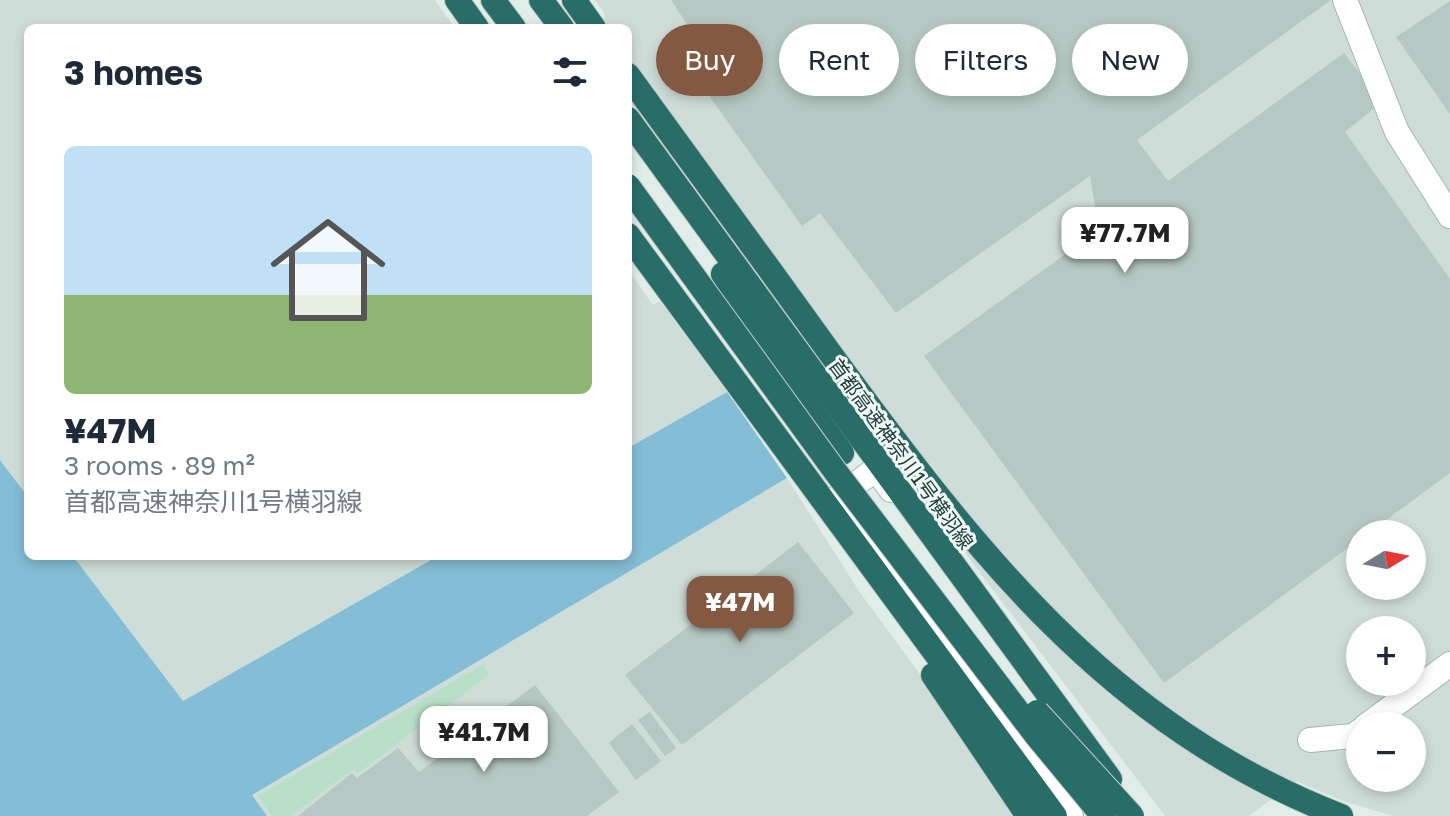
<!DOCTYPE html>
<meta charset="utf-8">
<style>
body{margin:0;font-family:"Golos Text","Noto Sans JP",sans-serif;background:#f6f6f7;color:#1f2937;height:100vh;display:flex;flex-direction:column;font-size:30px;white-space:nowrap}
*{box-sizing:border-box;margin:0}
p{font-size:26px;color:#747a83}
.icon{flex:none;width:44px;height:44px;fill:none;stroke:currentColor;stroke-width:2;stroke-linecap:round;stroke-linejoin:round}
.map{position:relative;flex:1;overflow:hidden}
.side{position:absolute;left:24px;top:24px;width:608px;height:536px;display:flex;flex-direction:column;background:#fff;border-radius:12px;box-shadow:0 4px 12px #0003}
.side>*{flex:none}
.hud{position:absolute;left:656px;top:24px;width:674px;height:72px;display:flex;gap:16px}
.needle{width:52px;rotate:80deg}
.tools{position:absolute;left:1346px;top:520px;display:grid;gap:16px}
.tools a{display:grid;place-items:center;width:80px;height:80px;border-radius:50%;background:#fff;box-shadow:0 4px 12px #0003;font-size:40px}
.price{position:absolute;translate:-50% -68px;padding:0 18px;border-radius:16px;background:#fff;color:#222;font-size:26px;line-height:52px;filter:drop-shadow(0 2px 4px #0008)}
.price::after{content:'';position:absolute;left:50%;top:48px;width:24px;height:18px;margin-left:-12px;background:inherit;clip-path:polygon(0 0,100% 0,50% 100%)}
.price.current{background:#835941;color:#fff}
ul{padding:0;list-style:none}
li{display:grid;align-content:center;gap:16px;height:424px;padding:0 40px}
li+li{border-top:2px solid #e0e1e3}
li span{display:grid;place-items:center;height:248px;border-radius:12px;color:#555}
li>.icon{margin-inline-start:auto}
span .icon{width:144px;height:144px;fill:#fffc;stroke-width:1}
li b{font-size:34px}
h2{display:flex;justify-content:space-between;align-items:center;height:96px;padding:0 40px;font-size:34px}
.pill{padding:0 28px;border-radius:36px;background:#fff;box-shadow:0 4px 12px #0003;font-size:28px;line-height:72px}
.pill.current{background:#835941;color:#fff}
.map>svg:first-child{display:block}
.built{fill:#cfddd8;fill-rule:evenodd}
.green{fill:#b8e0c8}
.water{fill:#84bdd6}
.building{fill:#b6c8c3}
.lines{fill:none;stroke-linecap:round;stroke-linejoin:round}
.minor-casing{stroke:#a3b5b1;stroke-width:26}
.highway-casing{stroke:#c1c9c8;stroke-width:26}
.minor{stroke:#fff;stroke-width:24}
.highway{stroke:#296d69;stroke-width:24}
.highway-bridge-casing{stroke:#c1c9c8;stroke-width:26;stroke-linecap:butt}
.highway-bridge{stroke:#296d69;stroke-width:24}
.labels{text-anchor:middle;stroke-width:6;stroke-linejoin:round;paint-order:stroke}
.street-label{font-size:20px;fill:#203f3b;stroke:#f1f9f6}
</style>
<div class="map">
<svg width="1450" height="816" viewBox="0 0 1450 816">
<rect width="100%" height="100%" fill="#e1ede9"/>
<!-- built -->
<g class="built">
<path d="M0,0H435L455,28H28V497L0,460Z"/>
<path d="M595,0H1450V816H1393L1343,801L1296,781L1249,816H1165L980,573L628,88V28H607L603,11ZM1360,534H1412V586H1360ZM1360,630H1412V682H1360ZM1360,726H1412V778H1360Z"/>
<path d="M628,270L653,305L660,301L727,392L628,448Z"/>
<path d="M787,478L859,591L1024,816H267L251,795Z"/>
<path d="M73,556H438L183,701Z"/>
</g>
<!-- green -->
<path class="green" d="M483,664L489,675L358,773L353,769L290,816H272L258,796Z"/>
<!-- water -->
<path class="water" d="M727,392L787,478L252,795L267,816H0V460L28,497V556H73L183,701L438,556H628V448Z"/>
<!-- building -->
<g class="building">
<path d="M671,0H1331L1137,140L1168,181L1344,53L1382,102L1345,132L1450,279V473L1367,534H1360V539L1164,683L924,356L1099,230L1090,176L896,313L820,213L802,226L710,97L726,84Z"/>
<path d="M1450,1V114L1396,37Z"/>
<path d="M798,542L854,613L682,745L625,675Z"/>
<path d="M535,685L619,792L587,816H298L352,773L357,778L398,748L419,772Z"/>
<path d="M650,712L676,748L665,756L638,720Z"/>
<path d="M632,724L661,761L636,780L609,743Z"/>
</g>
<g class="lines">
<defs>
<g id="minor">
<path d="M1345,0L1397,132L1450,216"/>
<path d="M891,490L876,469L837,498L1071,816"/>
<path d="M1366,726L1450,664"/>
<path d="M1310,740L1353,736L1360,731"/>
</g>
<g id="highway">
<path d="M457,0L477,28"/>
<path d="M493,0L514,28"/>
<path d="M541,0L562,28"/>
<path d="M574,0L594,28"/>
<path d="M628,75C695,167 763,260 830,353C973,548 1107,725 1341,816"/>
<path d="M628,119L1110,779"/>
<path d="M628,235L1055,816"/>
<path d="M723,274L787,376L842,453"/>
<path d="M933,675L1028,816"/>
</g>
</defs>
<!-- minor casing -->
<use href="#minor" class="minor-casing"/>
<!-- highway casing -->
<use href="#highway" class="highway-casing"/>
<!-- minor -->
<use href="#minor" class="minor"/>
<!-- highway -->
<use href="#highway" class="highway"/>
<defs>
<g id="highway-bridge">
<path d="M628,186L835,471L1036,735L1103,816"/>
<path d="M1037,712L1132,816"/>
</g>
</defs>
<!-- highway-bridge casing -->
<use href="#highway-bridge" class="highway-bridge-casing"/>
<!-- highway-bridge -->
<use href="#highway-bridge" class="highway-bridge"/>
</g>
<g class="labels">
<!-- street labels -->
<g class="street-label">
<text transform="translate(901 454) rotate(54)" y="7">首都高速神奈川1号横羽線</text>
</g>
</g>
</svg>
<div class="tools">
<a><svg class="needle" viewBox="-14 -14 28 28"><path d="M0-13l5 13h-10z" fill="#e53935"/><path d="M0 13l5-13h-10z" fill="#747a83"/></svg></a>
<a>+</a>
<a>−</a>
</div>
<b class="price" style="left:1125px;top:275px">¥77.7M</b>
<b class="price current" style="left:740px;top:644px">¥47M</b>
<b class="price" style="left:484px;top:774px">¥41.7M</b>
<div class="hud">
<a class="pill current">Buy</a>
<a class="pill">Rent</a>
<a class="pill">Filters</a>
<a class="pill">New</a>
</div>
<section class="side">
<h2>3 homes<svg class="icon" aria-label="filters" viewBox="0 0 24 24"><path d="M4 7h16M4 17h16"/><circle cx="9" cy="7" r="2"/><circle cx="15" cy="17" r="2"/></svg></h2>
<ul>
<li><span style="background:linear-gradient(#bfe0f5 60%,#8fb573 0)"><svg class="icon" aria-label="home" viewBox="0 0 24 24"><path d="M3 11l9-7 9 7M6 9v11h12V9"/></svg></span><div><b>¥47M</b><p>3 rooms · 89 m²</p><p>首都高速神奈川1号横羽線</p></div></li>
</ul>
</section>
</div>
